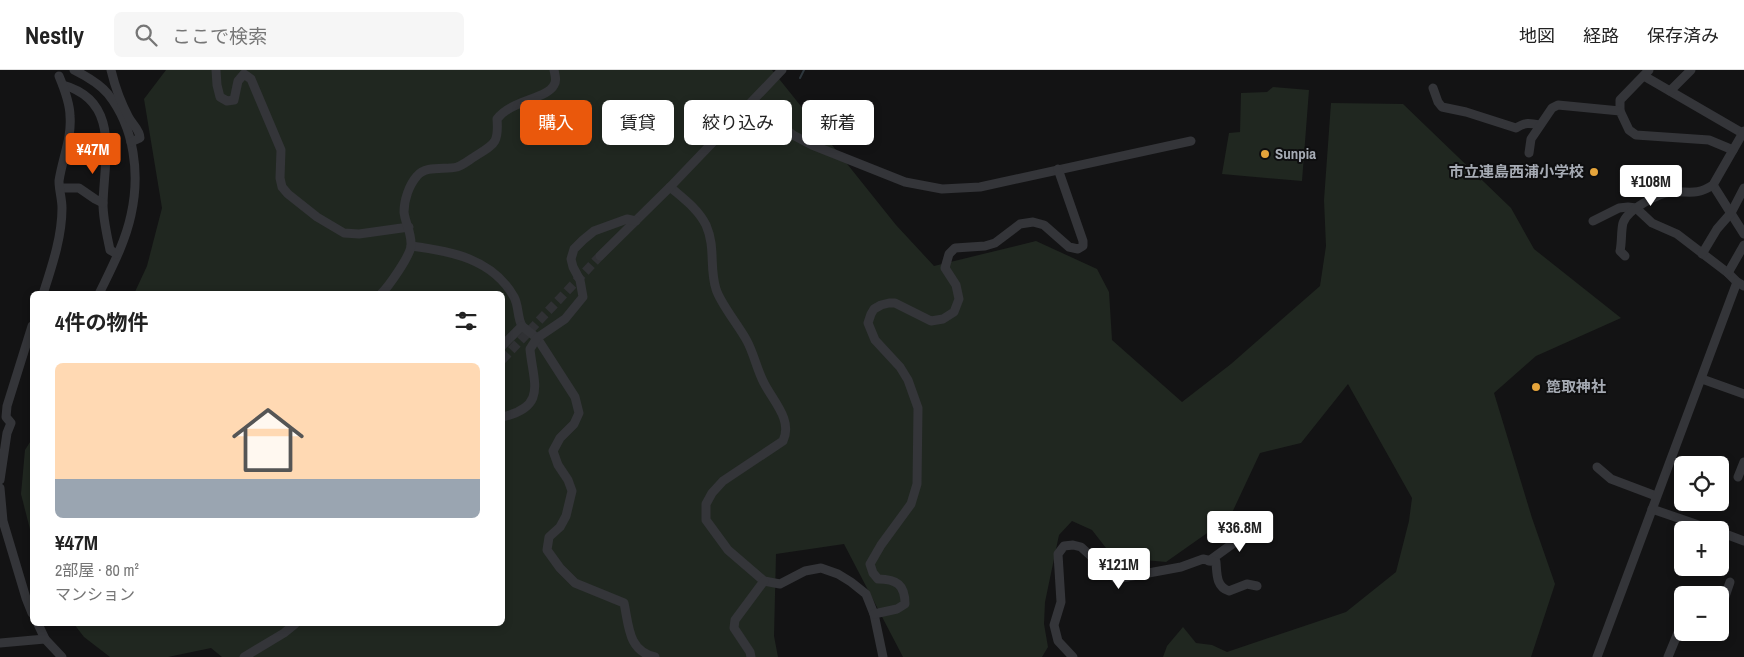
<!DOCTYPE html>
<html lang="ja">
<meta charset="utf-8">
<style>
body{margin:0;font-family:"Archivo Narrow","Noto Sans JP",sans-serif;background:#f6f6f6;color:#222;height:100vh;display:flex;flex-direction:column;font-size:19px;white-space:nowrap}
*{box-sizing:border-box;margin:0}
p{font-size:16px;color:#767676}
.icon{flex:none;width:28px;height:28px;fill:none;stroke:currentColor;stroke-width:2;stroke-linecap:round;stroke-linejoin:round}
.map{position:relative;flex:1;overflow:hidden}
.sheet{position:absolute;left:30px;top:221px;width:475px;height:335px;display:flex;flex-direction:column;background:#fff;border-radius:8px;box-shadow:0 2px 8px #0003}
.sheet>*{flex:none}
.guide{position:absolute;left:520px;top:30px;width:475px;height:45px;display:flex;gap:10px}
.controls{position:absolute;left:1674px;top:386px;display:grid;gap:10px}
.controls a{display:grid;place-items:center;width:55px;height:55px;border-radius:8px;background:#fff;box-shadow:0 2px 8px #0003;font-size:25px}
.price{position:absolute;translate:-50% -42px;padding:0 11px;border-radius:5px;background:#fff;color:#222;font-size:16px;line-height:32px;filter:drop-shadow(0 1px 2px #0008)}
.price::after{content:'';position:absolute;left:50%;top:30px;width:15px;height:11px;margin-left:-8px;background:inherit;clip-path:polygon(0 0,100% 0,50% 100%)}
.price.active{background:#ea580c;color:#fff}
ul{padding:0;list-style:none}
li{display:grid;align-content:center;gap:10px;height:265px;padding:0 25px}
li+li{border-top:1px solid #e0e0e0}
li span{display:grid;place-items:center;height:155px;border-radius:8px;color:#555}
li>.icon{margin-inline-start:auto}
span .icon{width:90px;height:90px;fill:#fffc;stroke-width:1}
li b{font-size:21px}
h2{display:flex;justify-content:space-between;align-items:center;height:60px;padding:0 25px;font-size:21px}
.pill{padding:0 18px;border-radius:8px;background:#fff;box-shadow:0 2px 8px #0003;font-size:18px;line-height:45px}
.pill.active{background:#ea580c;color:#fff}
header{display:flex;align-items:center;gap:30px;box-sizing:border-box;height:70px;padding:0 25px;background:#fff;border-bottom:1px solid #e0e0e0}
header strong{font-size:24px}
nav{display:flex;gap:28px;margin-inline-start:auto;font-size:18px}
.search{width:350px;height:45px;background:#f6f6f6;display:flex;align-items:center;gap:12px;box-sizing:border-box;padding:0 18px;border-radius:8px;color:#767676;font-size:19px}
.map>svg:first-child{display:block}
.green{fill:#202720}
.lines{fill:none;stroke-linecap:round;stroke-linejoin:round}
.stream{stroke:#2d363c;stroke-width:2}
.minor-tunnel{stroke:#303134;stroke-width:9;stroke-dasharray:9 4.5;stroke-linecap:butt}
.minor{stroke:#343539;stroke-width:9}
.poi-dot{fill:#e5a43b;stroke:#0e0e0f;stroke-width:2}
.labels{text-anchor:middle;stroke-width:4;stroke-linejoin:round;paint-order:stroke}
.poi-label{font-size:15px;font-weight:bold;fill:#a6abb4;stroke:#0e0e0f;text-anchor:start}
</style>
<header>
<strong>Nestly</strong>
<div class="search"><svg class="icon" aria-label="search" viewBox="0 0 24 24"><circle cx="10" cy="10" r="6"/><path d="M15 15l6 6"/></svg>ここで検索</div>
<nav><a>地図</a><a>経路</a><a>保存済み</a></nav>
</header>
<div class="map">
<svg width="1744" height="587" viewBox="0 0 1744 587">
<rect width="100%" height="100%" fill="#131314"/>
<!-- green -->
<g class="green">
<path d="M166,0H772L896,155L934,196L1036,171L1097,199L1109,222L1112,270L1182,332L1231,294L1320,216L1326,176L1324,130L1331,33L1403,34L1511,138L1534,179L1621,248L1536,286L1494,323L1532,448L1555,514L1531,587H1163L1167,576L1183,557L1196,573L1212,575L1227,582L1346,542L1396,502L1409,451L1412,428L1348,314L1301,373L1260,383L1230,447L1166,492L1113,487L1092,460L1072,451L1059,465L1045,532L1044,554L1048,577L1042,587H903L844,474L776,484L774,566L778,587H222L211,578L168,587H110L84,567L74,554H502V224H134L147,196L162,138L144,29Z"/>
<path d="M1273,17L1309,20L1302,111L1222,104L1229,63L1240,62L1241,23L1267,22Z"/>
<path d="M32,369V467L21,424L25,380Z"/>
</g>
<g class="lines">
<!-- stream -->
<path class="stream" d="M800,8L804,0"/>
<!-- minor-tunnel -->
<path class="minor-tunnel" d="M502,290L600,186"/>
<!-- minor -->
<g class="minor">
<path d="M74,0C86,6 99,13 108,24C135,58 140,105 131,145C125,173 111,199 99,224"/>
<path d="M111,0C115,17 121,33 129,48C133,55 140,60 140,68L131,72"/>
<path d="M216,0L217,15L220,27L227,31L234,30L238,11L244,4L251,9L281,80L280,108L282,117L288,124L317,147L344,163L359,164L409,157"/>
<path d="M1644,6L1744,64"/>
<path d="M63,15C121,31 104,89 103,134C103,149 107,165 110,180L117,184"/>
<path d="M1433,18L1438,32L1442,37L1466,42L1516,58C1525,52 1530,53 1540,55"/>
<path d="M1670,21L1691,0"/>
<path d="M753,32L793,65L812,75L905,112L942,119L980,117L1191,71"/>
<path d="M1620,41V30L1649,0"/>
<path d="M1529,83L1531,69L1552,38L1558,35L1620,41L1629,60L1636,65L1709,70L1733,80"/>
<path d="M1713,115L1744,164"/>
<path d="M670,117C684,129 698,139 706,155C716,178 709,197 716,219C720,233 739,256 747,271C754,284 757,300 764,313C773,331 793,350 783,371L723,411L712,423L706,434V450L728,480L764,511L780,514L805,501L821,498L838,504L851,512L866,524L874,544L883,587"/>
<path d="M60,118H79L95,129L103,133"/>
<path d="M1593,151L1619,138L1628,137L1636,138L1652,153L1677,164L1728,203L1737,212L1744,216"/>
<path d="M411,176C451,181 493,189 514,227C519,236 517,247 522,256"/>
<path d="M1702,184L1717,159L1731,143L1744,118"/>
<path d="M600,186L670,117L782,0"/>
<path d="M1625,186L1620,181C1622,173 1621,160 1623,153C1627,140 1658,123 1671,122C1689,121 1696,126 1713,115L1744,61"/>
<path d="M1728,203L1744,175"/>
<path d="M43,224C52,196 62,167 62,138C62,129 59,120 59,111C62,90 72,68 70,46C70,33 64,18 59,6"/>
<path d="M381,224C389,216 410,186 411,176C412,163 405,153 404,142C404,130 409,115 417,106C426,95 445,100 457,97C463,95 469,90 474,87C494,74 499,74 497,49C511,30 547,29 554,15C557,11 555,5 554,0"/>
<path d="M502,276L522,256L537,268L575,327L579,343L574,354L560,368L553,381L558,395L568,410L572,421L566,446L560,457L549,467L547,480L560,498L575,513L624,533C629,556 628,581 655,587"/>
<path d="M1702,309L1744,324"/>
<path d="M502,347C548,337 533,312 530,279L537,268L565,249L583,227L580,210L573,197L571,189L574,179L583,170L594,161L627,149L636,151"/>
<path d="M1597,397L1611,409L1656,426"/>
<path d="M1738,407L1744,392"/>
<path d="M0,410L7,363L11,353L6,347L7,336L32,256"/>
<path d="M0,418L3,451L26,528L32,543"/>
<path d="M1652,439L1713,460"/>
<path d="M1720,462L1744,471"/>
<path d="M1209,491L1257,456"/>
<path d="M1720,541L1730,512"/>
<path d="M874,544L897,539L905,534C905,515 897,509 878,509L873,503L870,494L881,475L911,434L917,414L918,338L908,310L900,297L875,270L868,253L871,244L874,239L881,235L889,233H895L931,251L943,249L954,242L959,229L956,215L945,198L949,184L955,178L985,176L995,173L1020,154L1033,152L1044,155L1069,177L1078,179L1083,176V171L1058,99"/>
<path d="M38,554L45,569L62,587"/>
<path d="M0,573L45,569"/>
<path d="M244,587L284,563L295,554"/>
<path d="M751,587L750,582L734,558L735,550L764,511"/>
<path d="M1073,587L1058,571L1054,555L1061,532L1058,484L1064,476L1073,475L1081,477L1116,509L1181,497L1203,489L1216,492C1217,504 1216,517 1229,521L1247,514L1257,516"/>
<path d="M1597,587L1737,212"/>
<path d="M1668,587L1682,553"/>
</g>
</g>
<!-- markers -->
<g class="poi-dot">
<circle cx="1265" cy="84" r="5"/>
<circle cx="1594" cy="102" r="5"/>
<circle cx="1536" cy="317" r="5"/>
</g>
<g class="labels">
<!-- poi labels -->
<g class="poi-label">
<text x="1275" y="89">Sunpia</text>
<text x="1584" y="107" text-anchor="end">市立連島西浦小学校</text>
<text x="1546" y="322">箆取神社</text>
</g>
</g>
</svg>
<div class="controls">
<a><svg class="icon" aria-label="locate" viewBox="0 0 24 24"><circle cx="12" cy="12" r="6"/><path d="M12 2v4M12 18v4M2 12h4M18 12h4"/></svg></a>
<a>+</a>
<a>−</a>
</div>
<b class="price active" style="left:93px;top:105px">¥47M</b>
<b class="price" style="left:1651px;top:137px">¥108M</b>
<b class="price" style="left:1240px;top:483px">¥36.8M</b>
<b class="price" style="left:1119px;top:520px">¥121M</b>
<div class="guide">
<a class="pill active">購入</a>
<a class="pill">賃貸</a>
<a class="pill">絞り込み</a>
<a class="pill">新着</a>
</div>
<section class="sheet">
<h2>4件の物件<svg class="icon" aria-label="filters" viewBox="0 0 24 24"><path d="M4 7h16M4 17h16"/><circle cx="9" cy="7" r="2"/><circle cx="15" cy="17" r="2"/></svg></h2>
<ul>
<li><span style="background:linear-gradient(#ffd9b3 75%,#9aa5b1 0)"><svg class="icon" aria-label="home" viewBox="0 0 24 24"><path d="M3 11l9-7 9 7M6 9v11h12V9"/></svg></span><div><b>¥47M</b><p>2部屋 · 80 m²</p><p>マンション</p></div></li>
</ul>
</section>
</div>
